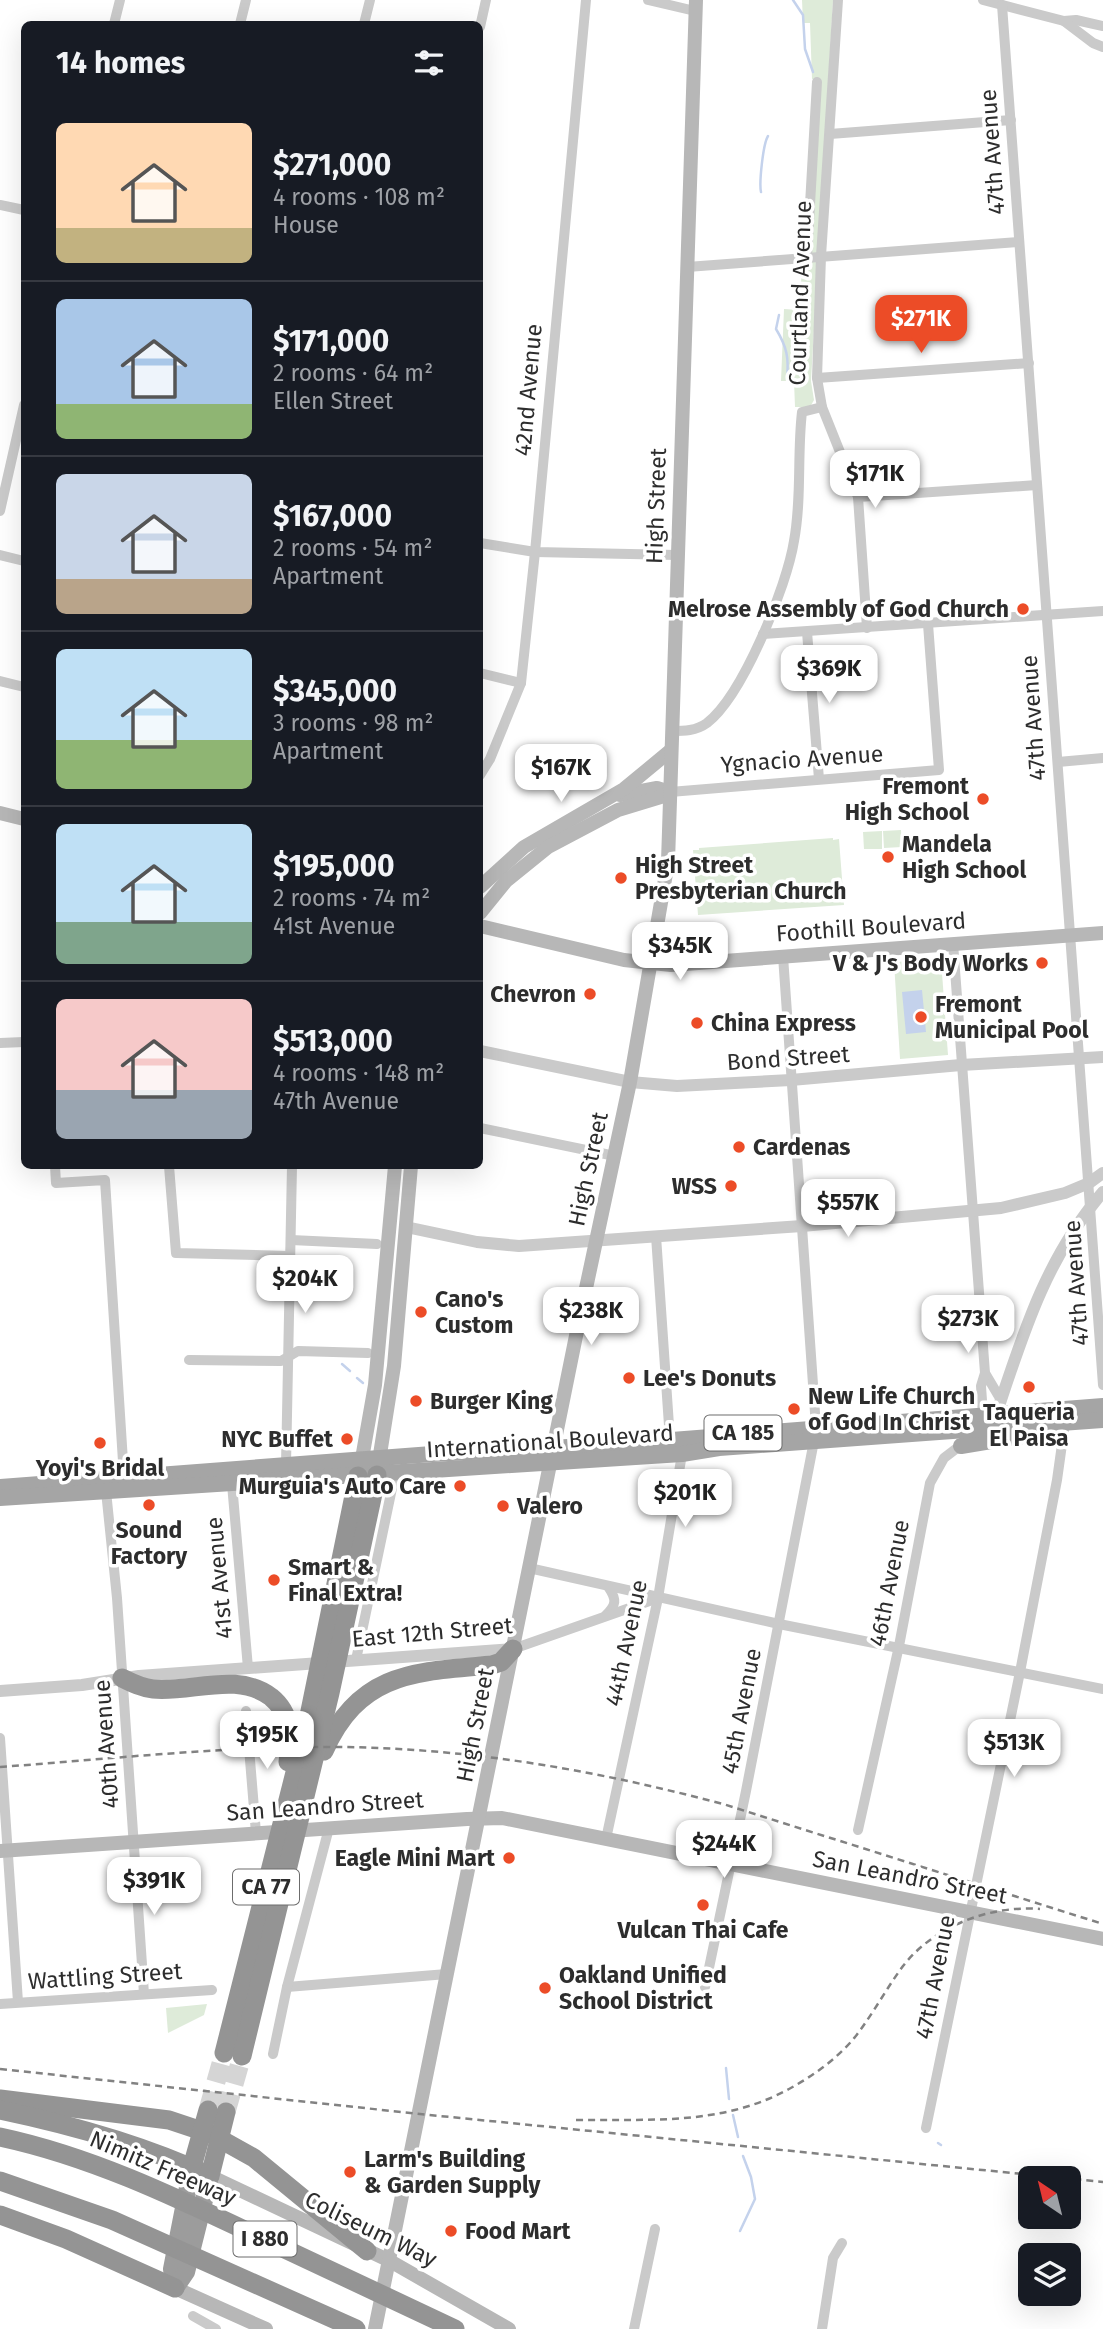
<!DOCTYPE html>
<meta charset="utf-8">
<style>
body{margin:0;font-family:"Fira Sans",sans-serif;background:#20242c;color:#f1f3f6;height:100vh;display:flex;flex-direction:column;font-size:26px;white-space:nowrap}
*{box-sizing:border-box;margin:0}
p{font-size:23px;color:#9ea1a6}
.icon{flex:none;width:38px;height:38px;fill:none;stroke:currentColor;stroke-width:2;stroke-linecap:round;stroke-linejoin:round}
.map{position:relative;flex:1;overflow:hidden}
.sheet{position:absolute;left:21px;top:21px;width:462px;height:1148px;display:flex;flex-direction:column;background:#171b24;border-radius:10px;box-shadow:0 7px 28px #0002}
.sheet>*{flex:none}
.needle{width:46px;rotate:325deg}
.controls{position:absolute;left:1018px;top:2166px;display:grid;gap:14px}
.controls a{display:grid;place-items:center;width:63px;height:63px;border-radius:10px;background:#171b24;box-shadow:0 7px 28px #0002;font-size:35px}
.price{position:absolute;translate:-50% -60px;padding:0 16px;border-radius:14px;background:#fff;color:#222;font-size:23px;line-height:46px;filter:drop-shadow(0 2px 4px #0008)}
.price::after{content:'';position:absolute;left:50%;top:42px;width:21px;height:16px;margin-left:-10px;background:inherit;clip-path:polygon(0 0,100% 0,50% 100%)}
.price.selected{background:#ec4c27;color:#fff}
ul{padding:0;list-style:none}
li{display:flex;align-items:center;gap:21px;height:175px;padding:0 35px}
li+li{border-top:2px solid #363941}
li span{display:grid;place-items:center;flex:none;width:196px;height:140px;border-radius:10px;color:#555}
li>.icon{margin-inline-start:auto}
span .icon{width:84px;height:84px;fill:#fffc;stroke-width:1}
li b{font-size:30px}
h2{display:flex;justify-content:space-between;align-items:center;height:84px;padding:0 35px;font-size:30px}
.map>svg:first-child{display:block}
.green{fill:#deebd9}
.water{fill:#c4d2ec}
.lines{fill:none;stroke-linecap:round;stroke-linejoin:round}
.stream{stroke:#c4d2ec;stroke-width:2.5}
.motorway-tunnel{stroke:#d5d5d5;stroke-width:19;stroke-dasharray:19 10;stroke-linecap:butt}
.minor{stroke:#cacaca;stroke-width:10}
.tertiary{stroke:#cacaca;stroke-width:12}
.secondary{stroke:#b7b7b7;stroke-width:14}
.primary{stroke:#a5a5a5;stroke-width:16}
.trunk{stroke:#9c9c9c;stroke-width:18}
.motorway{stroke:#949494;stroke-width:19}
.rail{stroke:#828282;stroke-width:2.5;stroke-dasharray:7 5;stroke-linecap:butt}
.poi-dot{fill:#ec4c27;stroke:#fff;stroke-width:2.5}
.labels{text-anchor:middle;stroke-width:7;stroke-linejoin:round;paint-order:stroke}
.shield{fill:#fff;stroke:#6c6c6c;stroke-width:2}
.shield-label{font-size:21px;font-weight:bold;fill:#2d2d2d}
.street-label{font-size:23px;fill:#2d2d2d;stroke:#fff}
.poi-label{font-size:23px;font-weight:bold;fill:#2d2d2d;stroke:#fff;text-anchor:start}
</style>
<div class="map">
<svg width="1103" height="2329" viewBox="0 0 1103 2329">
<rect width="100%" height="100%" fill="#fff"/>
<!-- green -->
<g class="green">
<path d="M802,0H833L811,381L814,400L810,407H795L794,381H781L784,309L799,310L802,269L811,246L819,80L812,79L810,23H803Z"/>
<path d="M901,830L902,847L884,848L883,831Z"/>
<path d="M882,831V849H864L863,832Z"/>
<path d="M833,838V840L839,839L844,905L698,915L693,850H699V848Z"/>
<path d="M941,959L948,1055L900,1059L894,962Z"/>
<path d="M207,2004L204,2015L168,2033L166,2008Z"/>
</g>
<!-- water -->
<path class="water" d="M922,990L926,1032L906,1034L902,992Z"/>
<g class="lines">
<!-- stream -->
<g class="stream">
<path d="M793,0L803,15L805,49L813,72"/>
<path d="M761,192C759,183 763,144 768,136"/>
<path d="M779,315L776,329C787,347 789,358 787,379"/>
<path d="M342,1364L350,1371"/>
<path d="M357,1378L363,1383"/>
<path d="M726,2068L729,2099"/>
<path d="M733,2115L738,2137"/>
<path d="M938,2143L941,2145"/>
<path d="M740,2231L755,2199L751,2177L743,2156"/>
</g>
<!-- motorway-tunnel -->
<g class="motorway-tunnel">
<path d="M208,2110L224,2053"/>
<path d="M226,2112L242,2056"/>
</g>
<!-- minor -->
<g class="minor">
<path d="M648,0L695,11"/>
<path d="M838,0L821,256L817,378L822,407L858,497L867,628"/>
<path d="M983,0L1064,21L1076,20L1103,26"/>
<path d="M1002,5L1103,1385"/>
<path d="M1064,21L1093,43L1103,47"/>
<path d="M114,24L120,0"/>
<path d="M240,24L246,0"/>
<path d="M364,24L370,0"/>
<path d="M480,27L486,0"/>
<path d="M830,134L1011,120"/>
<path d="M0,205L24,210"/>
<path d="M807,257L817,82"/>
<path d="M687,267L1019,242"/>
<path d="M817,378L1029,363"/>
<path d="M858,497L1037,485"/>
<path d="M0,511L24,405"/>
<path d="M480,543L535,552L677,555"/>
<path d="M0,555L24,561"/>
<path d="M807,632L819,779"/>
<path d="M763,634L1103,611"/>
<path d="M480,673L521,683"/>
<path d="M0,681L24,687"/>
<path d="M671,731C684,731 696,731 707,723C743,695 787,586 794,541C802,498 797,454 802,412L822,407"/>
<path d="M1058,762L1103,758"/>
<path d="M480,775L490,759L521,683L535,552L586,0"/>
<path d="M670,792L939,770L928,624"/>
<path d="M953,943L985,1373L1001,1400"/>
<path d="M783,956L816,1427"/>
<path d="M0,1043L24,1042"/>
<path d="M480,1128L615,1156"/>
<path d="M55,1166L56,1183L105,1180L124,1477"/>
<path d="M169,1166L176,1253L290,1256"/>
<path d="M656,1236L670,1440"/>
<path d="M291,1240L377,1244"/>
<path d="M189,1360L281,1361L298,1351L368,1353"/>
<path d="M983,1415L981,1386L985,1373"/>
<path d="M286,1465L292,1166"/>
<path d="M232,1484L248,1668"/>
<path d="M106,1491L117,1598L144,1994"/>
<path d="M529,1568L779,1624L1103,1689"/>
<path d="M606,1615C616,1605 617,1600 609,1588"/>
<path d="M513,1649L658,1598"/>
<path d="M356,1660L395,1474"/>
<path d="M246,1711L256,1833"/>
<path d="M0,1738L18,2002"/>
<path d="M858,1830L899,1646L930,1483L944,1458L965,1442"/>
<path d="M606,1839L658,1598L682,1454"/>
<path d="M287,1987L447,1974"/>
<path d="M705,1987L746,1791L814,1441"/>
<path d="M0,2004L212,1990"/>
<path d="M273,2054L287,1987L329,1828"/>
<path d="M926,2128L1020,1672L1057,1480L1065,1423"/>
<path d="M193,2316L216,2329"/>
<path d="M634,2329L655,2229"/>
<path d="M822,2329L833,2258L842,2243"/>
</g>
<!-- tertiary -->
<g class="tertiary">
<path d="M480,1051L630,1082L677,1086L791,1080L961,1065L1103,1057"/>
<path d="M406,1227L477,1242L519,1246L802,1226L1001,1208L1065,1193L1089,1183L1103,1173"/>
<path d="M990,1419L1000,1403C1025,1327 1049,1254 1103,1192"/>
<path d="M0,1691L82,1685L139,1676L513,1649"/>
</g>
<!-- secondary -->
<g class="secondary">
<path d="M620,795L657,788L670,792"/>
<path d="M0,813L24,819"/>
<path d="M480,887L524,847L624,789L670,751"/>
<path d="M480,913L506,881L548,847L618,810L664,796L670,792"/>
<path d="M480,926L624,960L671,965L1103,933"/>
<path d="M378,1467L394,1366L411,1166"/>
<path d="M360,1470L375,1385L395,1166"/>
<path d="M0,1851L467,1819L502,1818L1103,1939"/>
<path d="M210,2176L390,2261L509,2329"/>
<path d="M175,2288L266,2329"/>
<path d="M375,2329L579,1321L630,1082L668,862L696,0"/>
</g>
<!-- primary -->
<g class="primary">
<path d="M961,1446L1022,1436L1036,1429"/>
<path d="M0,1487L432,1454L608,1445L1103,1406"/>
<path d="M0,1498L682,1454L719,1448L1103,1420"/>
</g>
<!-- trunk -->
<g class="trunk">
<path d="M175,2288L172,2269L192,2167"/>
<path d="M175,2288L186,2272L210,2176"/>
</g>
<!-- motorway -->
<g class="motorway">
<path d="M122,1678C132,1683 142,1688 153,1689C191,1693 237,1671 271,1697C292,1714 291,1737 288,1762"/>
<path d="M324,1751C360,1671 416,1672 492,1665L501,1662L513,1649"/>
<path d="M224,2053L308,1721L358,1476"/>
<path d="M242,2056L330,1693L377,1475"/>
<path d="M0,2099L169,2120L211,2134L254,2158L367,2251"/>
<path d="M0,2110C72,2125 144,2145 210,2176L226,2112"/>
<path d="M0,2137C89,2156 171,2195 253,2234C320,2265 387,2297 455,2329"/>
<path d="M192,2167L208,2110"/>
<path d="M0,2181L112,2220L356,2329"/>
<path d="M0,2215L66,2239L175,2288"/>
</g>
<!-- rail -->
<g class="rail">
<path d="M0,1767C137,1757 277,1740 414,1750C519,1757 621,1777 723,1804L1103,1924"/>
<path d="M0,2069L420,2114L1103,2182"/>
<path d="M576,2120C650,2119 721,2126 789,2089C813,2076 838,2058 855,2037C873,2014 886,1989 903,1966C934,1926 990,1905 1040,1909"/>
</g>
</g>
<!-- markers -->
<g class="poi-dot">
<circle cx="1023" cy="609" r="7"/>
<circle cx="983" cy="799" r="7"/>
<circle cx="888" cy="857" r="7"/>
<circle cx="621" cy="878" r="7"/>
<circle cx="1042" cy="963" r="7"/>
<circle cx="590" cy="994" r="7"/>
<circle cx="921" cy="1017" r="7"/>
<circle cx="697" cy="1023" r="7"/>
<circle cx="739" cy="1147" r="7"/>
<circle cx="731" cy="1186" r="7"/>
<circle cx="421" cy="1312" r="7"/>
<circle cx="629" cy="1378" r="7"/>
<circle cx="1029" cy="1387" r="7"/>
<circle cx="416" cy="1401" r="7"/>
<circle cx="794" cy="1409" r="7"/>
<circle cx="347" cy="1439" r="7"/>
<circle cx="100" cy="1443" r="7"/>
<circle cx="460" cy="1486" r="7"/>
<circle cx="149" cy="1505" r="7"/>
<circle cx="503" cy="1506" r="7"/>
<circle cx="274" cy="1580" r="7"/>
<circle cx="509" cy="1858" r="7"/>
<circle cx="703" cy="1905" r="7"/>
<circle cx="545" cy="1988" r="7"/>
<circle cx="350" cy="2172" r="7"/>
<circle cx="451" cy="2231" r="7"/>
</g>
<g class="labels">
<!-- shield labels -->
<g class="shield">
<rect x="704.5" y="1415.5" width="77" height="35" rx="5"/>
<rect x="233" y="1869.5" width="66" height="35" rx="5"/>
<rect x="233.5" y="2221.5" width="63" height="35" rx="5"/>
</g>
<g class="shield-label">
<text x="743" y="1440">CA 185</text>
<text x="266" y="1894">CA 77</text>
<text x="265" y="2246">I 880</text>
</g>
<!-- street labels -->
<g class="street-label">
<text transform="translate(992 152) rotate(-94)" y="8">47th Avenue</text>
<text transform="translate(800 293) rotate(-88)" y="8">Courtland Avenue</text>
<text transform="translate(528 390) rotate(-85)" y="8">42nd Avenue</text>
<text transform="translate(656 506) rotate(-88)" y="8">High Street</text>
<text transform="translate(1033 718) rotate(-94)" y="8">47th Avenue</text>
<text transform="translate(802 759) rotate(-4)" y="8">Ygnacio Avenue</text>
<text transform="translate(871 927) rotate(-4)" y="8">Foothill Boulevard</text>
<text transform="translate(788 1058) rotate(-4)" y="8">Bond Street</text>
<text transform="translate(588 1169) rotate(-78)" y="8">High Street</text>
<text transform="translate(1076 1283) rotate(-94)" y="8">47th Avenue</text>
<text transform="translate(550 1441) rotate(-4)" y="8">International Boulevard</text>
<text transform="translate(219 1578) rotate(-95)" y="8">41st Avenue</text>
<text transform="translate(889 1583) rotate(-79)" y="8">46th Avenue</text>
<text transform="translate(432 1632) rotate(-5)" y="8">East 12th Street</text>
<text transform="translate(626 1643) rotate(-78)" y="8">44th Avenue</text>
<text transform="translate(741 1711) rotate(-79)" y="8">45th Avenue</text>
<text transform="translate(475 1725) rotate(-79)" y="8">High Street</text>
<text transform="translate(106 1744) rotate(-94)" y="8">40th Avenue</text>
<text transform="translate(325 1806) rotate(-4)" y="8">San Leandro Street</text>
<text transform="translate(910 1877) rotate(11)" y="8">San Leandro Street</text>
<text transform="translate(105 1976) rotate(-4)" y="8">Wattling Street</text>
<text transform="translate(935 1977) rotate(-79)" y="8">47th Avenue</text>
<text transform="translate(163 2168) rotate(23)" y="8">Nimitz Freeway</text>
<text transform="translate(371 2229) rotate(26)" y="8">Coliseum Way</text>
</g>
<!-- poi labels -->
<g class="poi-label">
<text x="1009" y="617" text-anchor="end">Melrose Assembly of God Church</text>
<text x="969" y="794" text-anchor="end">Fremont<tspan x="969" dy="26">High School</tspan></text>
<text x="902" y="852">Mandela<tspan x="902" dy="26">High School</tspan></text>
<text x="635" y="873">High Street<tspan x="635" dy="26">Presbyterian Church</tspan></text>
<text x="1028" y="971" text-anchor="end">V &amp; J's Body Works</text>
<text x="576" y="1002" text-anchor="end">Chevron</text>
<text x="935" y="1012">Fremont<tspan x="935" dy="26">Municipal Pool</tspan></text>
<text x="711" y="1031">China Express</text>
<text x="753" y="1155">Cardenas</text>
<text x="717" y="1194" text-anchor="end">WSS</text>
<text x="435" y="1307">Cano's<tspan x="435" dy="26">Custom</tspan></text>
<text x="643" y="1386">Lee's Donuts</text>
<text x="808" y="1404">New Life Church<tspan x="808" dy="26">of God In Christ</tspan></text>
<text x="430" y="1409">Burger King</text>
<text x="1029" y="1420" text-anchor="middle">Taqueria<tspan x="1029" dy="26">El Paisa</tspan></text>
<text x="333" y="1447" text-anchor="end">NYC Buffet</text>
<text x="100" y="1476" text-anchor="middle">Yoyi's Bridal</text>
<text x="446" y="1494" text-anchor="end">Murguia's Auto Care</text>
<text x="517" y="1514">Valero</text>
<text x="149" y="1538" text-anchor="middle">Sound<tspan x="149" dy="26">Factory</tspan></text>
<text x="288" y="1575">Smart &amp;<tspan x="288" dy="26">Final Extra!</tspan></text>
<text x="495" y="1866" text-anchor="end">Eagle Mini Mart</text>
<text x="703" y="1938" text-anchor="middle">Vulcan Thai Cafe</text>
<text x="559" y="1983">Oakland Unified<tspan x="559" dy="26">School District</tspan></text>
<text x="364" y="2167">Larm's Building<tspan x="364" dy="26">&amp; Garden Supply</tspan></text>
<text x="465" y="2239">Food Mart</text>
</g>
</g>
</svg>
<div class="controls">
<a><svg class="needle" viewBox="-14 -14 28 28"><path d="M0-13l5 13h-10z" fill="#e53935"/><path d="M0 13l5-13h-10z" fill="#9ea1a6"/></svg></a>
<a><svg class="icon" aria-label="layers" viewBox="0 0 24 24"><path d="M12 4l9 5-9 5-9-5zM3 14l9 5 9-5"/></svg></a>
</div>
<b class="price selected" style="left:921px;top:355px">$271K</b>
<b class="price" style="left:875px;top:510px">$171K</b>
<b class="price" style="left:829px;top:705px">$369K</b>
<b class="price" style="left:561px;top:804px">$167K</b>
<b class="price" style="left:680px;top:982px">$345K</b>
<b class="price" style="left:848px;top:1239px">$557K</b>
<b class="price" style="left:305px;top:1315px">$204K</b>
<b class="price" style="left:591px;top:1347px">$238K</b>
<b class="price" style="left:968px;top:1355px">$273K</b>
<b class="price" style="left:685px;top:1529px">$201K</b>
<b class="price" style="left:267px;top:1771px">$195K</b>
<b class="price" style="left:1014px;top:1779px">$513K</b>
<b class="price" style="left:724px;top:1880px">$244K</b>
<b class="price" style="left:154px;top:1917px">$391K</b>
<section class="sheet">
<h2>14 homes<svg class="icon" aria-label="filters" viewBox="0 0 24 24"><path d="M4 7h16M4 17h16"/><circle cx="9" cy="7" r="2"/><circle cx="15" cy="17" r="2"/></svg></h2>
<ul>
<li><span style="background:linear-gradient(#ffd9b3 75%,#c2b280 0)"><svg class="icon" aria-label="home" viewBox="0 0 24 24"><path d="M3 11l9-7 9 7M6 9v11h12V9"/></svg></span><div><b>$271,000</b><p>4 rooms · 108 m²</p><p>House</p></div></li>
<li><span style="background:linear-gradient(#a9c7e8 75%,#8fb573 0)"><svg class="icon" aria-label="home" viewBox="0 0 24 24"><path d="M3 11l9-7 9 7M6 9v11h12V9"/></svg></span><div><b>$171,000</b><p>2 rooms · 64 m²</p><p>Ellen Street</p></div></li>
<li><span style="background:linear-gradient(#c9d6e8 75%,#b9a48a 0)"><svg class="icon" aria-label="home" viewBox="0 0 24 24"><path d="M3 11l9-7 9 7M6 9v11h12V9"/></svg></span><div><b>$167,000</b><p>2 rooms · 54 m²</p><p>Apartment</p></div></li>
<li><span style="background:linear-gradient(#bfe0f5 65%,#8fb573 0)"><svg class="icon" aria-label="home" viewBox="0 0 24 24"><path d="M3 11l9-7 9 7M6 9v11h12V9"/></svg></span><div><b>$345,000</b><p>3 rooms · 98 m²</p><p>Apartment</p></div></li>
<li><span style="background:linear-gradient(#bfe0f5 70%,#7fa58c 0)"><svg class="icon" aria-label="home" viewBox="0 0 24 24"><path d="M3 11l9-7 9 7M6 9v11h12V9"/></svg></span><div><b>$195,000</b><p>2 rooms · 74 m²</p><p>41st Avenue</p></div></li>
<li><span style="background:linear-gradient(#f6c9c9 65%,#9aa5b1 0)"><svg class="icon" aria-label="home" viewBox="0 0 24 24"><path d="M3 11l9-7 9 7M6 9v11h12V9"/></svg></span><div><b>$513,000</b><p>4 rooms · 148 m²</p><p>47th Avenue</p></div></li>
</ul>
</section>
</div>
